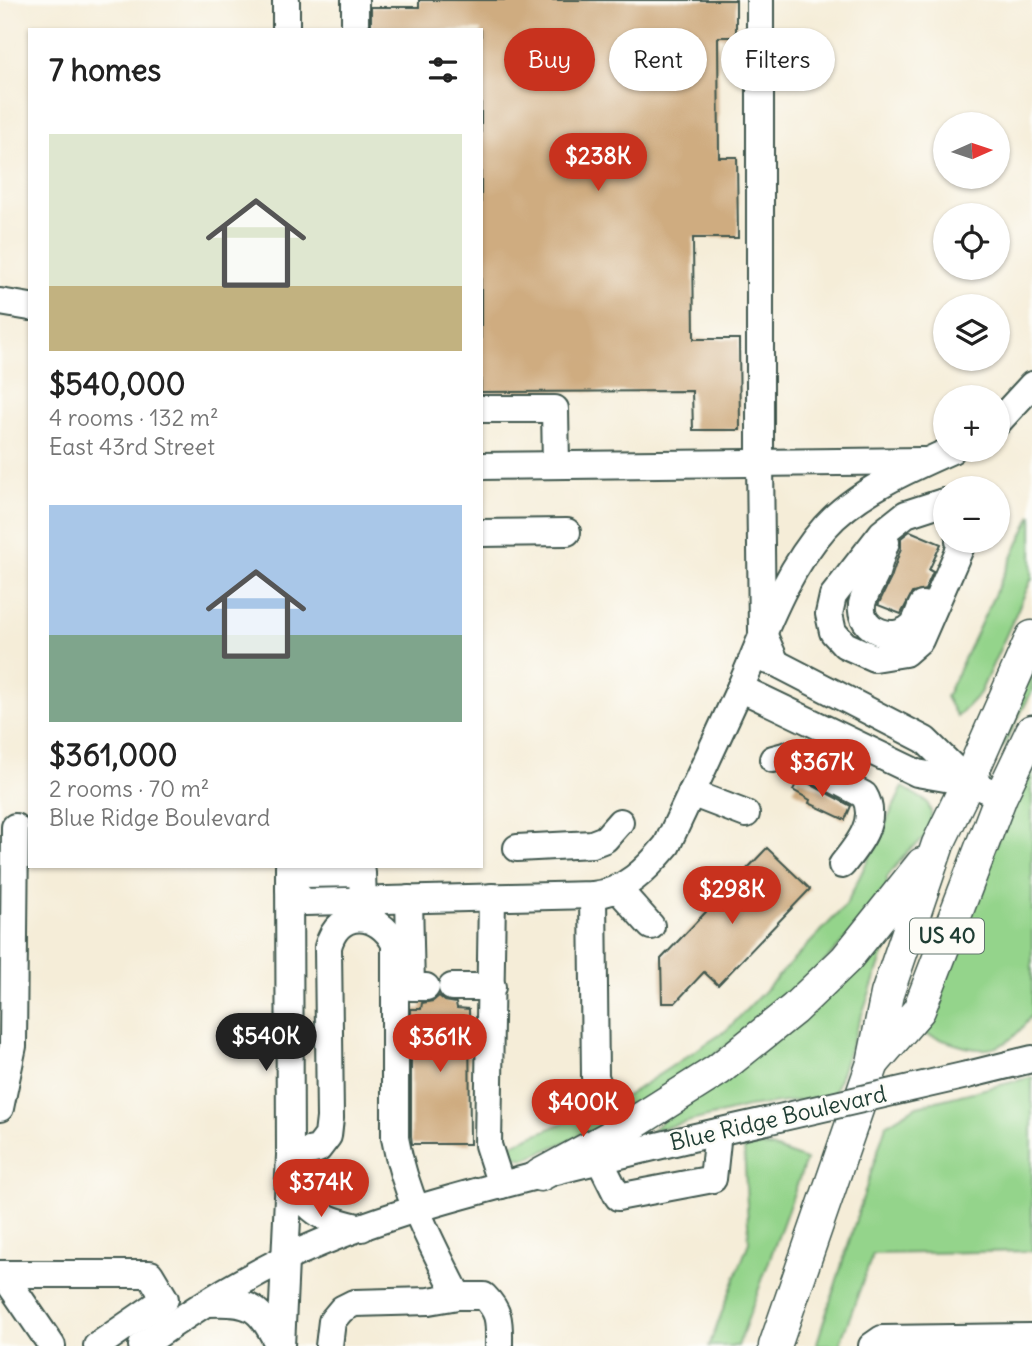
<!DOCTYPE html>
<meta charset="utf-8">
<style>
body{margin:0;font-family:Delius,sans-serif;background:#f2f2f2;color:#222;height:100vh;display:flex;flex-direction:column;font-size:26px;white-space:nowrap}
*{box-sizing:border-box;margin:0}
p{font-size:23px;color:#767676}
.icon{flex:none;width:38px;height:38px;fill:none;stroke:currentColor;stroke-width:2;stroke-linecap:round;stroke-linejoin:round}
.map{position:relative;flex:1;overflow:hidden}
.drawer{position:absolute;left:28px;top:28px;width:455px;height:840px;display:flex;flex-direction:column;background:#fff;border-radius:0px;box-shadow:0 2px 5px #0004}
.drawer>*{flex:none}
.guide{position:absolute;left:504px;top:28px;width:422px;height:63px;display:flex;gap:14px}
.needle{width:46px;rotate:87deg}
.tools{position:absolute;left:933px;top:112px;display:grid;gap:14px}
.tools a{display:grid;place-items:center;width:77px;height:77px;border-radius:50%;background:#fff;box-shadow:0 2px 5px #0004;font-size:35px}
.price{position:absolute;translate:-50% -60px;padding:0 16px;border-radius:24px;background:#c8321e;color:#fff;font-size:23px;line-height:46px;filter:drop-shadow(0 2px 4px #0008)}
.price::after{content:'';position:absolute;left:50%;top:42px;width:21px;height:16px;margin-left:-10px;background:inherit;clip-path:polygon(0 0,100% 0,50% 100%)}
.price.on{background:#222;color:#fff}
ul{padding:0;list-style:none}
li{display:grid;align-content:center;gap:14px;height:371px;padding:0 21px}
li span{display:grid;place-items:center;height:217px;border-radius:0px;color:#555}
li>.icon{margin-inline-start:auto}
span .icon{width:126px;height:126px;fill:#fffc;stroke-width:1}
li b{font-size:30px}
h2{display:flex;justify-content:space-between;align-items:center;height:84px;padding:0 21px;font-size:30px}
.tag{padding:0 24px;border-radius:32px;background:#fff;box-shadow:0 2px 5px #0004;font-size:24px;line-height:63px}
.tag.on{background:#c8321e;color:#fff}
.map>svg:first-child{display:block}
.green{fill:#94d48b;stroke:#5a8860;stroke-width:2}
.building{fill:#cfac80}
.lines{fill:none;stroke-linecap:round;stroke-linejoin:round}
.minor-casing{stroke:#3f574d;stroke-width:30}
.major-casing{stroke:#3f574d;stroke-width:35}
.minor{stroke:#fff;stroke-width:26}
.major{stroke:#fff;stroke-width:32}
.minor-bridge-casing{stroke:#3f574d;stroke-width:30;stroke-linecap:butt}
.minor-bridge{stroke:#fff;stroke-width:26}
.labels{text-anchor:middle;stroke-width:5;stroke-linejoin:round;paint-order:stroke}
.shield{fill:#fdfcf7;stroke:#62766e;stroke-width:2}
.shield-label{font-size:21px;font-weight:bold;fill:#1f3d34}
.street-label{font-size:23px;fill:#1f3d34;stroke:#fdfcf7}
</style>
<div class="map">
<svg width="1032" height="1346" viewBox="0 0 1032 1346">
<rect width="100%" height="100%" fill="#fdfcf7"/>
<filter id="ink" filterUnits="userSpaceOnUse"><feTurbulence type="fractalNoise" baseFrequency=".0143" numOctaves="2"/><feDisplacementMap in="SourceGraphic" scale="14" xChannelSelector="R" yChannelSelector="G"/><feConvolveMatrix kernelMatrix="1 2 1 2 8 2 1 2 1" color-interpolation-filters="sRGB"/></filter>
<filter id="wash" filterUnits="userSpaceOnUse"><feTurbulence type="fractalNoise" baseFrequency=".00686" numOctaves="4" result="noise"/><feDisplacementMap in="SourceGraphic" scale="28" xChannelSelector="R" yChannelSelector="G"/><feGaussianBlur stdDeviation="1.57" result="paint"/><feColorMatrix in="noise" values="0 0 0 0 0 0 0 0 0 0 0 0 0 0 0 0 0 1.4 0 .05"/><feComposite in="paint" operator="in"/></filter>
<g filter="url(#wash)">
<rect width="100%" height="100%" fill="#f5edd8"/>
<!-- green -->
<g class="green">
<path d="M1032,515V578L980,693L957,717L946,697Z"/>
<path d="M1032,660V691L1004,746L997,752Z"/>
<path d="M1032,765V1014C997,1069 969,1047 918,1032L1003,827Z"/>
<path d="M903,787L927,802L931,812L932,825L925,838L908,851L887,877V896L778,1011L636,1107L629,1106L619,1101L727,1030L846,905Z"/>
<path d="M899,910L833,1096L747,1107L651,1131Z"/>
<path d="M1032,1077V1251L873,1254L839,1346H816L886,1125L917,1106Z"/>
<path d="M598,1109L601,1123L599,1128L525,1159L509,1155L502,1148Z"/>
<path d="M760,1146L771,1147L806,1160L738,1346H709L749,1242L744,1148Z"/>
</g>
<g id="blocks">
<!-- building -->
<g class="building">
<path d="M419,0H736V37H718L719,157H737L738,238H693L694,339H739L740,430H693L692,391L481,392V30H371V7H419Z"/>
<path d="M910,531L941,544L929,570L933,572L925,590L912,593L901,614L878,605L891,578L901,548V538Z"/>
<path d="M799,778L851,806L845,820L809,803L810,800L793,790Z"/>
<path d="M767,848L810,889L718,985L704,972L675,1003H662L661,959Z"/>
<path d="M439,996L445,1001L456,1003L457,1008L469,1009L470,1144H412L411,1136V1009H421L422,1003L433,1001Z"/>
</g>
</g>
</g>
<g filter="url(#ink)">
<use href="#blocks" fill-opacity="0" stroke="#3f574d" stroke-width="2"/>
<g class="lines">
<defs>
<g id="minor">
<path d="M286,0V30"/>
<path d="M355,0V30"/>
<path d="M760,0V462L762,631L776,663"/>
<path d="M0,302L30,307"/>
<path d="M481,409H555L556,465"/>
<path d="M998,422L1032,385"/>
<path d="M481,466L923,461"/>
<path d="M943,502L906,514L882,533L833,596L829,614L833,632L845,645L874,658L905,653L920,640L961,546L959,541"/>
<path d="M481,533L567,532"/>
<path d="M886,542C882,552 879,563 876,573C872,583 864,594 862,604C858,631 896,644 913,625C917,620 919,611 922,605"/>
<path d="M762,659L776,663L925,740L968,782"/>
<path d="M740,688L917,773L968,782L1001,796"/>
<path d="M773,759L788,755L864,795C879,820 858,845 842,865"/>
<path d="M691,793L746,814"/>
<path d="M517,848L592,844L605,839L620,822"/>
<path d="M289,888L305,902L593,895C625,892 647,869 667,845C692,792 717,739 741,686C765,631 785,572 825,527C856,492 911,468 952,450"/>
<path d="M289,888L303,874L362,873L363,900"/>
<path d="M618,889L651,926"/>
<path d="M593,895L595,1077L608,1108L623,1130"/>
<path d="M492,897L488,1145L501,1185"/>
<path d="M409,899L411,987H426"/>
<path d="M452,987H492"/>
<path d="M967,1075L1032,1059"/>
<path d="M0,1108L13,1046L15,827"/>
<path d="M290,1155L318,1149L328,1136L330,1118L328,947C338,908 379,911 395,944V1138C405,1195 432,1245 458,1296H484C501,1313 499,1323 499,1346"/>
<path d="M599,1159L618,1197L713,1179L718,1132"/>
<path d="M289,1181C311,1214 324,1220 362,1228"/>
<path d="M0,1274H150L165,1299L97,1346"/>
<path d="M3,1274L52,1346"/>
<path d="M207,1303C251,1301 260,1306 279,1346"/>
<path d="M142,1346C187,1313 233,1285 282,1260C354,1225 436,1202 513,1182C597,1160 681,1140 766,1121"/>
<path d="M281,1346L290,1155L289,866"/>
<path d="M329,1346L332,1321L342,1309L354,1303L429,1301L458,1296"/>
<path d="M872,1346L882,1339L1032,1337"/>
</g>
<g id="major">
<path d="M874,1062L919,1010L1001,796L1032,731"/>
<path d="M540,1175L623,1130L718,1070L794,1009L846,959L922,864"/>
<path d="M775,1346L873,1063L887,994L938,844L968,782L1032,637"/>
</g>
</defs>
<!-- minor casing -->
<use href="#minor" class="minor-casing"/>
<!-- major casing -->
<use href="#major" class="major-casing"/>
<!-- minor -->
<use href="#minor" class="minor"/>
<!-- major -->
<use href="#major" class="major"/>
<defs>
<path id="minor-bridge" d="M766,1121L967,1075"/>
</defs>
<!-- minor-bridge casing -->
<use href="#minor-bridge" class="minor-bridge-casing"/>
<!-- minor-bridge -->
<use href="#minor-bridge" class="minor-bridge"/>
</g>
</g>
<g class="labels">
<!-- shield labels -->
<rect class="shield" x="910" y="918.5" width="74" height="35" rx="5"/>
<g class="shield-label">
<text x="947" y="943">US 40</text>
</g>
<!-- street labels -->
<g class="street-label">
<text transform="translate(778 1118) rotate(-13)" y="8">Blue Ridge Boulevard</text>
</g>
</g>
</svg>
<div class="tools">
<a><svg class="needle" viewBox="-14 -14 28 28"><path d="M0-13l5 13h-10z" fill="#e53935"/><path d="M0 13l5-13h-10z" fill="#767676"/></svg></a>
<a><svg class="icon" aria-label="locate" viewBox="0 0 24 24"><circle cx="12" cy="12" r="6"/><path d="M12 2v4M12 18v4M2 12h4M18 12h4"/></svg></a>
<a><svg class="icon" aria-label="layers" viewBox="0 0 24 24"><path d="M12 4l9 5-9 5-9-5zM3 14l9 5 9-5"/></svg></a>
<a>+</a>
<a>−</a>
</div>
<b class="price" style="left:598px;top:193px">$238K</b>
<b class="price" style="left:822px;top:799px">$367K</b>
<b class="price" style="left:732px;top:926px">$298K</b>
<b class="price on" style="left:266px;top:1073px">$540K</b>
<b class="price" style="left:440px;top:1074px">$361K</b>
<b class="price" style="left:583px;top:1139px">$400K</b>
<b class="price" style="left:321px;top:1219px">$374K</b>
<div class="guide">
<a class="tag on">Buy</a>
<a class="tag">Rent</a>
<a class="tag">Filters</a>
</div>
<section class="drawer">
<h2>7 homes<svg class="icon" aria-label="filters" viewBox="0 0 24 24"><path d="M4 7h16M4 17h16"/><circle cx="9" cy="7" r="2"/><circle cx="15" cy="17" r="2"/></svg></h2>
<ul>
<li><span style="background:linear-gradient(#dfe7d0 70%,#c2b280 0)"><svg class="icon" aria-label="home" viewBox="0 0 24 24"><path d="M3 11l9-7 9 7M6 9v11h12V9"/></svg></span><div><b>$540,000</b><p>4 rooms · 132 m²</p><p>East 43rd Street</p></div></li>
<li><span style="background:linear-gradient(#a9c7e8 60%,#7fa58c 0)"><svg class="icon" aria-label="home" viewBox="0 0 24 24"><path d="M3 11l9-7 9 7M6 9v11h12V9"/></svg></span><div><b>$361,000</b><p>2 rooms · 70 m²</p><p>Blue Ridge Boulevard</p></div></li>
</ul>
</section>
</div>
